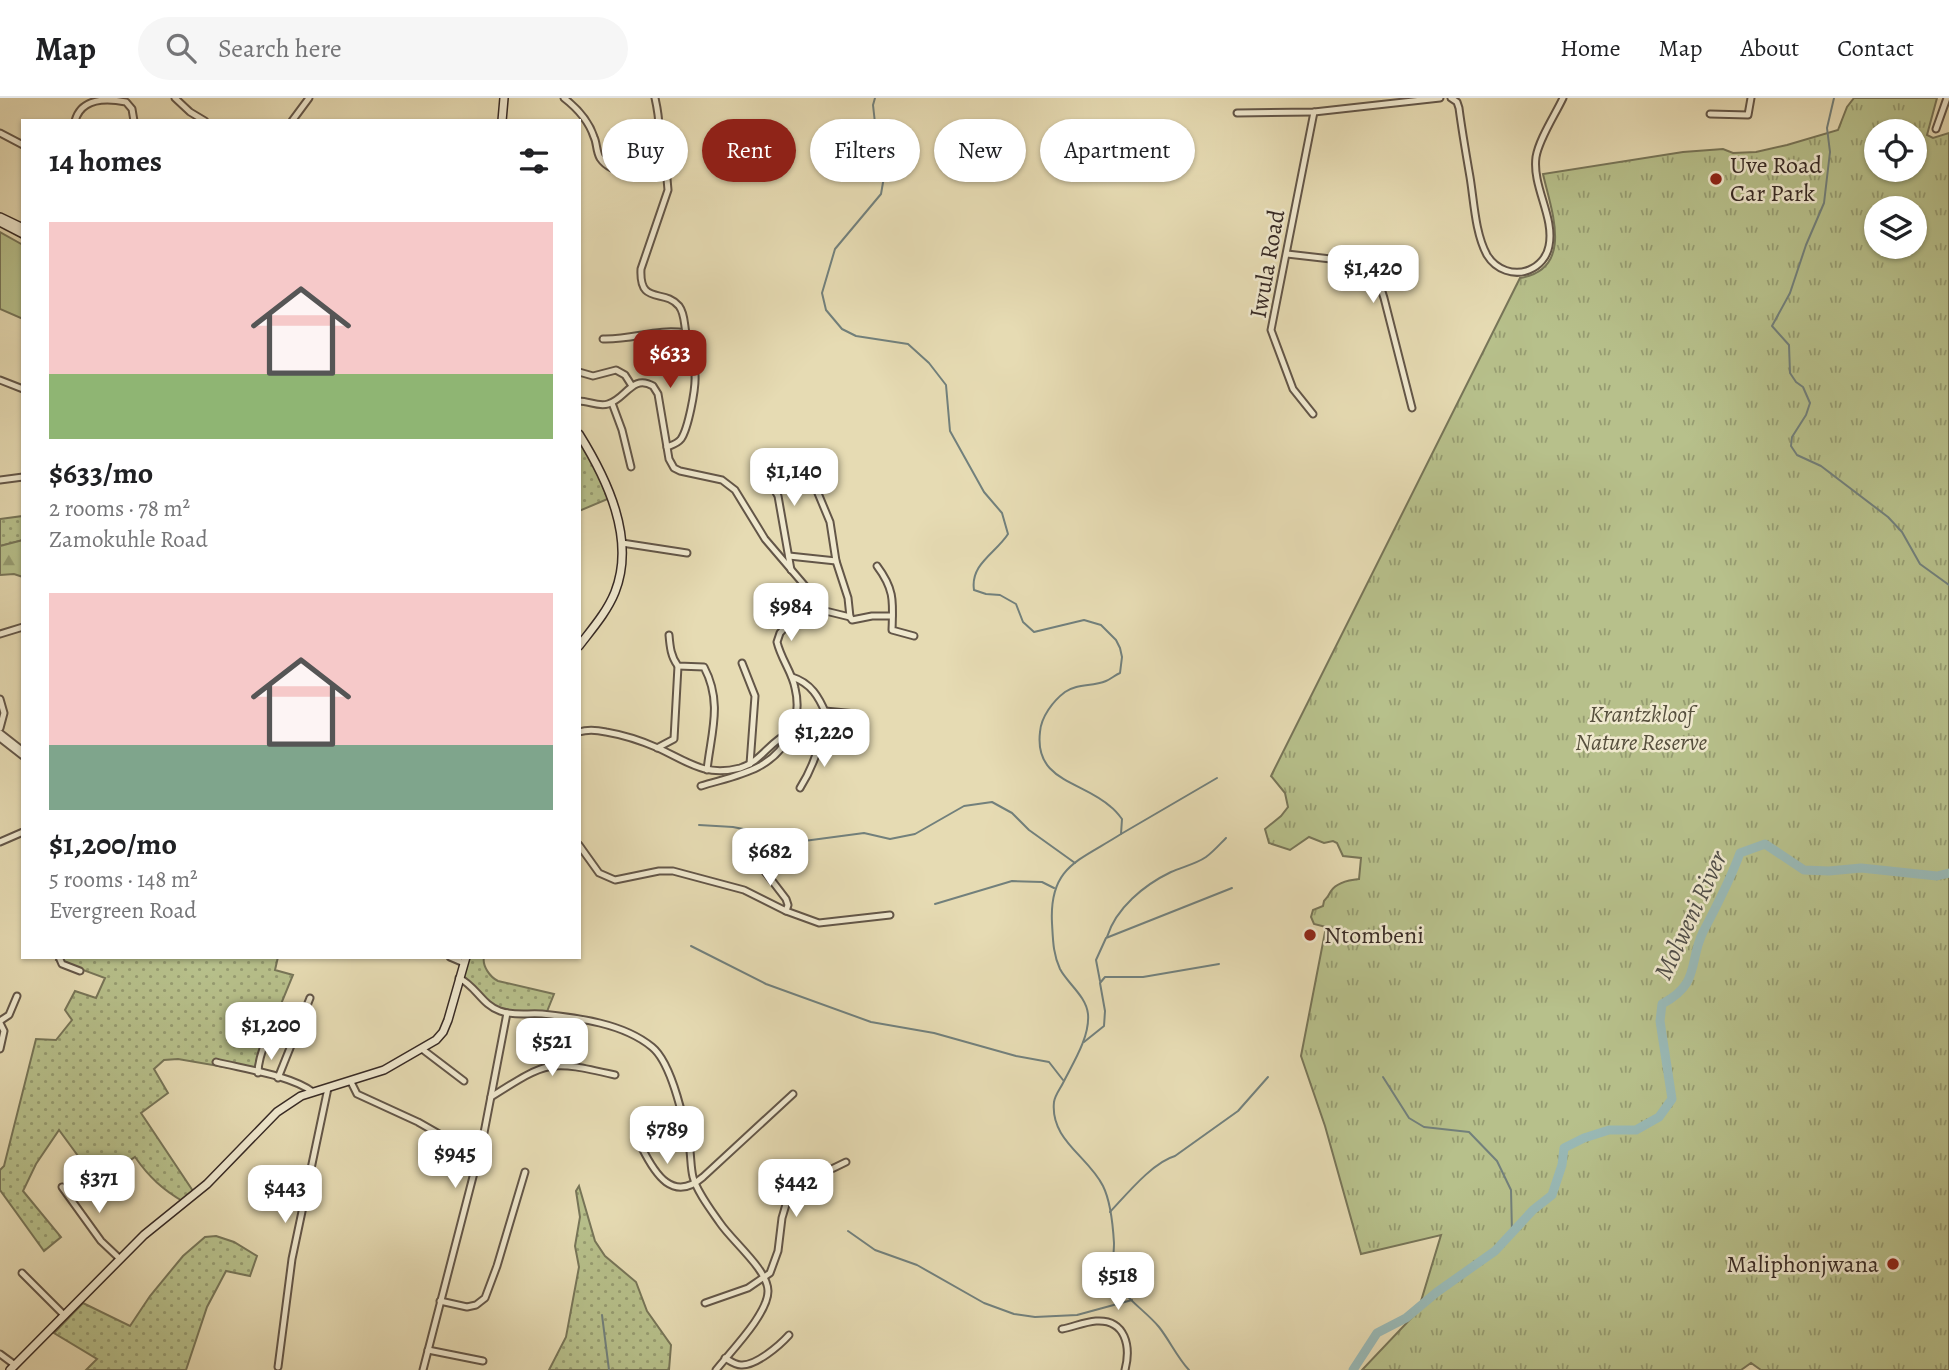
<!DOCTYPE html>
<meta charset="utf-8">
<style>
body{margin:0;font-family:Alegreya,serif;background:#f6f6f6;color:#202124;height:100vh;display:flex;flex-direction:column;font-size:26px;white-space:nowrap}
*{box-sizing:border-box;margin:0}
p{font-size:23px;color:#757577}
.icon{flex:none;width:38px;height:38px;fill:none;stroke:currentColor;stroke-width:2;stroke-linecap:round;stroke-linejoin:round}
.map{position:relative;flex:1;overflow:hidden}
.side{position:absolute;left:21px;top:21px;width:560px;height:840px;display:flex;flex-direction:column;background:#fff;border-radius:0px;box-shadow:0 2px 5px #0004}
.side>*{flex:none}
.guide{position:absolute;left:602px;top:21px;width:665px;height:63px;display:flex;gap:14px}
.controls{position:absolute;left:1864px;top:21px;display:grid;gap:14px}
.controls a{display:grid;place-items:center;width:63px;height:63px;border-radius:50%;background:#fff;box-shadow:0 2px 5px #0004;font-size:35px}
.price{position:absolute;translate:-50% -60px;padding:0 16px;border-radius:14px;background:#fff;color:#222;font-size:23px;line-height:46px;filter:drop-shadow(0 2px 4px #0008)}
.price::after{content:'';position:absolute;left:50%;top:42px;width:21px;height:16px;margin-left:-10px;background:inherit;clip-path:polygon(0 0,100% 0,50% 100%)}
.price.on{background:#8f2418;color:#fff}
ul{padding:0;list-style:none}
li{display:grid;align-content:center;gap:14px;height:371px;padding:0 28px}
li span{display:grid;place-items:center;height:217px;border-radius:0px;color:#555}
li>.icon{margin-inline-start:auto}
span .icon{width:126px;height:126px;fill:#fffc;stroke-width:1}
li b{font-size:30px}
h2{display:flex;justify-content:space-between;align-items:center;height:84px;padding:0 28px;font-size:30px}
.pill{padding:0 24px;border-radius:32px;background:#fff;box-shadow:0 2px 5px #0004;font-size:24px;line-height:63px}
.pill.on{background:#8f2418;color:#fff}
header{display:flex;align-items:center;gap:42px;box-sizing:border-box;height:98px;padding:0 35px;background:#fff;border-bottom:2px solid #e0e0e0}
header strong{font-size:33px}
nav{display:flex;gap:38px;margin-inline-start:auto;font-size:24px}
.search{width:490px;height:63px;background:#f6f6f6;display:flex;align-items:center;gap:18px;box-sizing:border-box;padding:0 24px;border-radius:38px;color:#757577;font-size:26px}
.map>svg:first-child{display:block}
.grass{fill:url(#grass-dots);stroke:#777558;stroke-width:2}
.forest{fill:url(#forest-firs);stroke:#777558;stroke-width:2}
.park{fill:url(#park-tufts);stroke:#777558;stroke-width:2;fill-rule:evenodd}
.pitch{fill:#b7c08b;stroke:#777558;stroke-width:2}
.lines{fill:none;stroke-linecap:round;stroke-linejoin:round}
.stream{stroke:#72807c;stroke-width:2}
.river{stroke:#99b9b6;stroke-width:9}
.street-casing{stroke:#635648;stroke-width:9}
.secondary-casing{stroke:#372a25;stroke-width:10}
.street{stroke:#efe8ce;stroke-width:5}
.secondary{stroke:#efe8ce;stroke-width:7}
.poi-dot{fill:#8f2418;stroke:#efe8ce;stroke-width:2.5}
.labels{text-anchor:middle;stroke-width:5;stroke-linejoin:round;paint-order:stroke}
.poi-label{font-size:24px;fill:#372a25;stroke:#efe8ce;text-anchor:start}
.street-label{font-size:24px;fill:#372a25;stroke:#efe8ce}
.park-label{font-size:24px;font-style:italic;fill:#57503e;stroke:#efe8ce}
.water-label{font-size:26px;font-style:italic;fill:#504e49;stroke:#efe8ce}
</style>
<header>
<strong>Map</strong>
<div class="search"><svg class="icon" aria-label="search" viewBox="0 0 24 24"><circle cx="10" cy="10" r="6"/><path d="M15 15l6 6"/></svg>Search here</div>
<nav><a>Home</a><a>Map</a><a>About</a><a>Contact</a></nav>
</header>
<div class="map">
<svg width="1949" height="1272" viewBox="0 0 1949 1272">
<defs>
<pattern id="grass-dots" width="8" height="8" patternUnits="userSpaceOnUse" patternTransform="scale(1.75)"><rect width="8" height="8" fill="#b7c08b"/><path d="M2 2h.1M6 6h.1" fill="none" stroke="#969c71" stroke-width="1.8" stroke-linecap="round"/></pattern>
<pattern id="forest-firs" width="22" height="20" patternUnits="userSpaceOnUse" patternTransform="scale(1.75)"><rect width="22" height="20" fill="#b7c08b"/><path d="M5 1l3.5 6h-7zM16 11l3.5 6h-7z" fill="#969c71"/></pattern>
<pattern id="park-tufts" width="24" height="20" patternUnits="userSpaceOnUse" patternTransform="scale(1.75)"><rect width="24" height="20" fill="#b7c08b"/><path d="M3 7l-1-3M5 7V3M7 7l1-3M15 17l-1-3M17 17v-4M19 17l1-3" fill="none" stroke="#969c71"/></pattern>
</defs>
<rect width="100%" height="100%" fill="#e6dbb3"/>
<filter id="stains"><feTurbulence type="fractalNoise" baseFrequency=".00286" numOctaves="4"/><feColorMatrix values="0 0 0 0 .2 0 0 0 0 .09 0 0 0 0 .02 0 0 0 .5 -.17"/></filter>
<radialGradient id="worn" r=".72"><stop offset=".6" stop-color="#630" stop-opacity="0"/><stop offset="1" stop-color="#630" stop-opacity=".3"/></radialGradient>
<!-- grass -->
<g class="grass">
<path d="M579,337L610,400L579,413Z"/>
<path d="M23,418V442L0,448V421Z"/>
<path d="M57,859H278L275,872L293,877L253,974L178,961L164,962L154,971L168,995L141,1015L195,1096L184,1104C163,1092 149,1079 135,1059L113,1074L118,1083L103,1092L59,1032L36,1066L23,1093L61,1139L44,1153L0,1092V1072L4,1068L36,941L56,942L72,922L65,912L75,893L96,900L105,880L56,862Z"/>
<path d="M466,859H484C482,868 490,879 498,883L554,896L546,916L500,913L459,880Z"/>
<path d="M579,1088L595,1143L605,1158L636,1184L647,1213L671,1247L669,1272H549L566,1239L579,1169L575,1148L580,1119L576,1093Z"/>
<path d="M216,1138L234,1144L257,1158L250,1178L226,1173L207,1209L186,1272H86L97,1261L54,1235L83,1205L130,1228L150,1198L183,1158L205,1139Z"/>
</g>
<!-- forest -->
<path class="forest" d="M23,442V479L14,476L0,477V448Z"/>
<!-- park -->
<path class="park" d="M1854,0H1937L1927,37L1933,40L1949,35V1272H1761L1751,1265L1741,1272H1362L1418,1213L1441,1137L1361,1156L1325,1028L1301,958L1326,829L1314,826L1311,819L1313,812L1323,808L1324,803C1327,800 1329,797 1331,793C1337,784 1349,782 1359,781L1361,760L1343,758L1337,745L1333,743L1324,745L1309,739L1290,752L1269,745L1265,731L1281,718L1288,709L1285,695L1271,678L1520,180C1575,171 1551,112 1543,76L1683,54L1723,51L1733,55L1756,54L1787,47L1838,32L1847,9ZM1876,33H1914V72H1876ZM1876,110H1914V149H1876Z"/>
<!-- pitch -->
<path class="pitch" d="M0,134L23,147V221L0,211Z"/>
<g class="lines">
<!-- stream -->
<g class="stream">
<path d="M875,0L873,7L876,34L884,55L885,73L881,96L835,151L822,195L826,212L842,231L856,238L908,246L929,265L946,287L950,333L984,394L1002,415L1008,436C996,455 970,466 974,492L986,496L1000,497L1016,506L1023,524L1034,534L1084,522L1101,527L1116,542L1120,550L1122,559L1120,575C1115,577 1111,581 1106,583C1092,589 1078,585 1065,594C1053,603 1041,619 1040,634C1034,684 1083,683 1111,709C1115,712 1119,717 1122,721L1121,736C1079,763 1049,768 1052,825C1053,842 1053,856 1060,871C1068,886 1086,898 1088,916C1090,939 1073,965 1063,985C1060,991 1055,997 1054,1004C1050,1042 1088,1058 1103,1088C1111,1104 1113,1128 1114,1145C1114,1156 1111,1172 1116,1182C1125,1201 1146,1213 1159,1229C1170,1243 1177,1259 1189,1272"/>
<path d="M1834,0L1827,30L1830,54L1824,105L1806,147L1790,195L1772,228L1789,247L1790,275L1796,284L1803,289L1810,305L1806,317L1792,339L1791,348L1797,357L1821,368L1888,419L1902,434L1920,466L1949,487"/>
<path d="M699,727L733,729L804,743L864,735L890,741L915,736L964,708L992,704L1012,715L1029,732L1075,765"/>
<path d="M1121,736L1217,680"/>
<path d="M935,806L1012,783L1042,784L1054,790"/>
<path d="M1107,839C1116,810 1144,787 1171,774C1182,769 1196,766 1206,759C1213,754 1220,746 1226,740"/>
<path d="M691,848L766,886L871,924L934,935L1016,958L1049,964L1063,982"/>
<path d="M1100,883L1096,862L1106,840L1232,790"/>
<path d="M1084,944L1104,928L1105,913L1100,885L1105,879H1143L1219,866"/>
<path d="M1383,979L1409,1020L1424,1029L1469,1034L1497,1063L1511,1092L1512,1135"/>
<path d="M1110,1114C1126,1097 1153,1064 1175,1058L1238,1013L1268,979"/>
<path d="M848,1133L875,1152L917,1167L984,1205L1014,1216L1035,1219L1077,1217L1132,1202"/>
<path d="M602,1217L609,1272"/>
</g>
<!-- river -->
<path class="river" d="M1353,1272L1377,1235L1406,1220L1437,1194L1495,1153L1533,1112L1552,1097L1562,1067L1564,1050L1584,1040L1609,1032H1636L1659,1019L1672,1001L1660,923L1662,906C1701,885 1688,865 1703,834C1717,807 1730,783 1740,755L1765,746L1804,772L1829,773L1861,770L1937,778L1949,775"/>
<defs>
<g id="street">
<path d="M175,0L190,14L205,23"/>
<path d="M564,0C577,10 589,24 594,39C597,45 596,53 600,60C612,78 640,76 651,59C663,42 659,18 655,0"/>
<path d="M1451,0L1457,4L1459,10C1462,33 1466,56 1470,79C1474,103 1475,135 1487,157C1496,172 1514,178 1529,172C1539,168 1547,159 1549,148C1555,119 1532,89 1536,59C1539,41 1555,17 1563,0"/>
<path d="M1237,15L1314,14L1440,0"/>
<path d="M1710,16L1748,17L1751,0"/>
<path d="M75,23C81,0 106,0 126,4L132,11L134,23"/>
<path d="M292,23L309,0"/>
<path d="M1936,31L1947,0"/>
<path d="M0,35L23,47"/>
<path d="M656,50L666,70L668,92L641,171C639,208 664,190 679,208C685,216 684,226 686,235C688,249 694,263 695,277C696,291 688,331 681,341C677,346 672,347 667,349"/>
<path d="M1287,156L1366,165L1374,169L1384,200L1412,310"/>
<path d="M603,241C634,242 656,230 686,235"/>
<path d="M579,274L593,278L616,272L625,277L632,288"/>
<path d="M0,282L23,291"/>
<path d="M579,303C589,303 598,309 608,306C626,301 632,276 653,288L658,296L669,361L674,370L680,373L722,382L735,392L765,441L806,489L808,500L806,506L780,535L777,544C781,561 792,574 795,590C803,622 787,654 758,669C741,678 720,682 701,688"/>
<path d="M612,305L622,332L631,369"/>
<path d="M1313,316L1293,291L1271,232L1314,14"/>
<path d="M824,357L805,364L830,424L836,463L848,500L850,519L852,522L872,518H892"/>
<path d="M765,375L778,398L791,472"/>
<path d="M0,382L23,379"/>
<path d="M622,445L687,455"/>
<path d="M789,458L836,463"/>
<path d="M877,468C895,492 893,504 892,532L914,538"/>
<path d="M805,508L850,519"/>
<path d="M0,536L23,529"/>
<path d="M669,537C670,549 671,559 678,568L704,569C723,605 711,635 707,672"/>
<path d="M742,565L755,598L750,666"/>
<path d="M792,579C811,585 819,599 826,616C822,642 814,668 800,690"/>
<path d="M0,601L4,615L0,630"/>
<path d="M825,613L856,616"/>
<path d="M579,634C588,631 597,632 606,634C624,637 642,643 658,650C688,664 705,679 740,670C761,664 770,643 789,635L821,640"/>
<path d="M0,635L23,653"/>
<path d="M0,640L23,658"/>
<path d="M657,650L674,641L678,568"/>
<path d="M0,744L23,734"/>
<path d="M579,747L599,775L615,782L659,773H673L744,792L786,813L819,825L890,817"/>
<path d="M767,765L762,764L760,767L786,801L788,807L786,813"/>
<path d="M59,859L62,866L80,873"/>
<path d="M450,859L464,865"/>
<path d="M459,880C476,888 482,907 500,913C513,918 528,915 542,916C578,920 623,925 652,949C673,966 685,1027 690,1053C691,1062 691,1071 693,1079C697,1094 711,1112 720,1125C732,1143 768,1172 768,1193C768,1216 730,1254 716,1272"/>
<path d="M0,923L9,917L17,898"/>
<path d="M0,925L4,933L0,951"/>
<path d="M422,951L464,983"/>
<path d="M216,964C244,971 290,977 313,994"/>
<path d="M258,975C258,957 273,922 285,909"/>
<path d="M278,980L310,900"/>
<path d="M351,984L357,996L418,1024L446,1040"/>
<path d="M491,999C549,962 549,962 615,977"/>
<path d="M642,1050C655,1076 673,1105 703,1079L793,996"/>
<path d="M62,1089L101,1143L119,1160"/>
<path d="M22,1175L64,1217"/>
<path d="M440,1203L467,1209L476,1207L485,1200L497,1168L525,1074"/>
<path d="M705,1205L748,1190L770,1175L778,1153L782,1120L787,1103L805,1084L846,1064"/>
<path d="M1062,1231C1073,1229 1084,1224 1096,1223C1126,1221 1131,1249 1125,1272"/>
<path d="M428,1252L483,1263"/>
<path d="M0,1256L15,1267"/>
<path d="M725,1260C730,1263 735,1267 741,1267C756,1268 780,1247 789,1237"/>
<path d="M278,1269L292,1161L328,990"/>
<path d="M423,1272L483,1040L507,915"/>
</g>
<g id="secondary">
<path d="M502,23L504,0"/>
<path d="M0,119L23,130"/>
<path d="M0,124L23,136"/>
<path d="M579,336C607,381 636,441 615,494C607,514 592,531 579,548"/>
<path d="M10,1272L144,1137L207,1086L277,1014L301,998L384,972L436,942L443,934L448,922L466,859"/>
</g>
</defs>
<!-- street casing -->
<use href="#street" class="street-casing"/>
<!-- secondary casing -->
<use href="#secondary" class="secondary-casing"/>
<!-- street -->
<use href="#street" class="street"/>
<!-- secondary -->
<use href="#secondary" class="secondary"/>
</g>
<!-- markers -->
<g class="poi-dot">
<circle cx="1716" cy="81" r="7"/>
<circle cx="1310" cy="837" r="7"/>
<circle cx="1893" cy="1166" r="7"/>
</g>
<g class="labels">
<!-- poi labels -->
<g class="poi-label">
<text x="1730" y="75">Uve Road<tspan x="1730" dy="28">Car Park</tspan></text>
<text x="1324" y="845">Ntombeni</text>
<text x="1879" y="1174" text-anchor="end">Maliphonjwana</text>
</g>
<!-- street labels -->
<g class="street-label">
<text transform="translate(1267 166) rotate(-80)" y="8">Iwula Road</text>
</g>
<!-- park labels -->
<g class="park-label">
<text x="1641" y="624">Krantzkloof<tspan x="1641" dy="28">Nature Reserve</tspan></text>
</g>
<!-- water labels -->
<g class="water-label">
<text transform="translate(1690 817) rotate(-65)" y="9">Molweni River</text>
</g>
</g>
<rect width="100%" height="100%" filter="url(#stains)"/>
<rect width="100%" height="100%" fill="url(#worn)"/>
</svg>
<div class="controls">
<a><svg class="icon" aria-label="locate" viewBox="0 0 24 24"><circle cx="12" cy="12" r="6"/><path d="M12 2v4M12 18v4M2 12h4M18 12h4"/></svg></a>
<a><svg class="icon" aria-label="layers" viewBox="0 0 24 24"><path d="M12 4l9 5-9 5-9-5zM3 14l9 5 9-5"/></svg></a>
</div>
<b class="price" style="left:1373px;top:207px">$1,420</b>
<b class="price on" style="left:670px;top:292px">$633</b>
<b class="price" style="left:794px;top:410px">$1,140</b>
<b class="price" style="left:791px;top:545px">$984</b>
<b class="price" style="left:824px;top:671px">$1,220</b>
<b class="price" style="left:770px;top:790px">$682</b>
<b class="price" style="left:271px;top:964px">$1,200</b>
<b class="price" style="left:552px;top:980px">$521</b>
<b class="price" style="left:667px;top:1068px">$789</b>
<b class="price" style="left:455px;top:1092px">$945</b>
<b class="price" style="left:99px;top:1117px">$371</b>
<b class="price" style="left:796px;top:1121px">$442</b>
<b class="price" style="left:285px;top:1127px">$443</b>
<b class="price" style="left:1118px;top:1214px">$518</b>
<div class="guide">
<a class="pill">Buy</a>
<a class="pill on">Rent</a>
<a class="pill">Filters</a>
<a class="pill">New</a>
<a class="pill">Apartment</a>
</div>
<section class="side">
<h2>14 homes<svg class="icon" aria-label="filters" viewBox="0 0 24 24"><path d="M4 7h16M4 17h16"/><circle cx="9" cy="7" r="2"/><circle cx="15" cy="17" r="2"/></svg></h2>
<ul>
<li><span style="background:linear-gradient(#f6c9c9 70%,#8fb573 0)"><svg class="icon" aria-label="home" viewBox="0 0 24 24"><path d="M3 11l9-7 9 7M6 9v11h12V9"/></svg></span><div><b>$633/mo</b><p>2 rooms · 78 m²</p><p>Zamokuhle Road</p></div></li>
<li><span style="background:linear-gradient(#f6c9c9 70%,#7fa58c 0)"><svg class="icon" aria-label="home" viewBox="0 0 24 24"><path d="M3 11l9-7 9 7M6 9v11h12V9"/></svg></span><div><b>$1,200/mo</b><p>5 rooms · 148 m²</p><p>Evergreen Road</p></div></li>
</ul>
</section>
</div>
